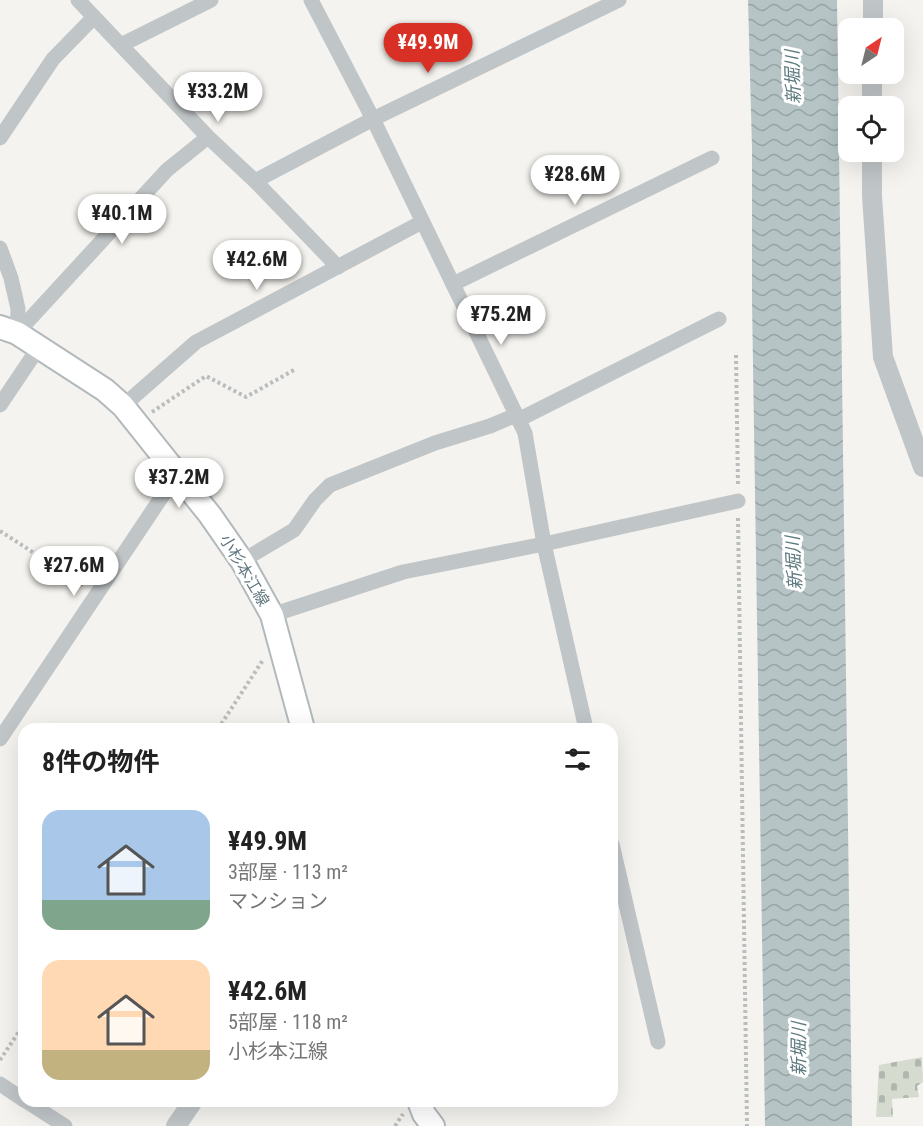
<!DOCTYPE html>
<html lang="ja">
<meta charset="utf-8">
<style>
body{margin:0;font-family:"Roboto Condensed","Noto Sans JP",sans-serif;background:#f2f2f2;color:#222;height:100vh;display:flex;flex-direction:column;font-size:22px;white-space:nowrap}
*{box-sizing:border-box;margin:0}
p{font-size:20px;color:#767676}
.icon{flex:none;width:33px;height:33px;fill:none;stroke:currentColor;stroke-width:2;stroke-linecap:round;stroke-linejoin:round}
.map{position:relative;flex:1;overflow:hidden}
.sheet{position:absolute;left:18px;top:723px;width:600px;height:384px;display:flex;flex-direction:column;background:#fff;border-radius:18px;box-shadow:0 6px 24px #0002}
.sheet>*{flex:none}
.needle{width:39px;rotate:35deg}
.tools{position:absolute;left:838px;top:18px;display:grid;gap:12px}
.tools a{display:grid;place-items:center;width:66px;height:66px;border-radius:12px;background:#fff;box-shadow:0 6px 24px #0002;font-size:30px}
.price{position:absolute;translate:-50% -51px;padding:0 14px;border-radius:21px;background:#fff;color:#222;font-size:20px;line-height:39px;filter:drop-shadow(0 2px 3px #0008)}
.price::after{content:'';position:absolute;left:50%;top:36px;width:18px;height:14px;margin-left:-9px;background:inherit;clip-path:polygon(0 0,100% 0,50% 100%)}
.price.current{background:#d93025;color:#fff}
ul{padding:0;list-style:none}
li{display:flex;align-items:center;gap:18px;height:150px;padding:0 24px}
li span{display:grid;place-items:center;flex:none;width:168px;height:120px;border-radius:18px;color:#555}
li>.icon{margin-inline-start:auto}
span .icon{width:72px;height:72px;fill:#fffc;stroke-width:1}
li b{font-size:26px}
h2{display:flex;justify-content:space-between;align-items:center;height:72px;padding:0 24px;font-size:26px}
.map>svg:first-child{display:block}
.cemetery{fill:url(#cemetery-stones)}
.water{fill:url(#water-waves)}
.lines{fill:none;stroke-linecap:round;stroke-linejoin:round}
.secondary-casing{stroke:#b2b9bc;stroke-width:26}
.path{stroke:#babdbe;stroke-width:4;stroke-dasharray:3 3;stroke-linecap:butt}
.minor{stroke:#c0c5c7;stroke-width:15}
.tertiary{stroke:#c0c5c7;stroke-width:20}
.secondary{stroke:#fff;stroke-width:22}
.labels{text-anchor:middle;stroke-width:6;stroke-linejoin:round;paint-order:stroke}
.street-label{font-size:16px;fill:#627781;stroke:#fff}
.water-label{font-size:18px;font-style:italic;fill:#5e7a7f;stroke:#fff}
</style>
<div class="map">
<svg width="923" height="1126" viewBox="0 0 923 1126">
<defs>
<pattern id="cemetery-stones" width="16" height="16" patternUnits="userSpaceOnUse" patternTransform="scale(1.5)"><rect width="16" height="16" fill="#d6dbd0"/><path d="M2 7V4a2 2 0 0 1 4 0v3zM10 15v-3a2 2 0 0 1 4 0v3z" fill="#b1b6ae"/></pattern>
<pattern id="water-waves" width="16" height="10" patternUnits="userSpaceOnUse" patternTransform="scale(1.5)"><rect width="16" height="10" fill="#b6c4c6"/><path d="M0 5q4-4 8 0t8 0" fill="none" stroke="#97a4a6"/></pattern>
</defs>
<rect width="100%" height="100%" fill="#f4f3ef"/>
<!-- cemetery -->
<path class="cemetery" d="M922,1057L923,1082L917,1086L919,1097L892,1099L893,1117H876L879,1065Z"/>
<!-- water -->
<path class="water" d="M748,0H837L852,1126H765L752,301V148Z"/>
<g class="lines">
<defs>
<g id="secondary">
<path d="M0,327L17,333L105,390L123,406L210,515L242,561L272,615L303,729"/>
<path d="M419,1101L424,1114L433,1126"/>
</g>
</defs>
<!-- secondary casing -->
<use href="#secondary" class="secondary-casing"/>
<!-- path -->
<g class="path">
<path d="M736,355L738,486"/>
<path d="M152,412L206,376L246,397L294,370"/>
<path d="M738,518L747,1126"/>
<path d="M0,531L85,586"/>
<path d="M218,729L263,660"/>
<path d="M0,1060L24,1024"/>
<path d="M395,1126L403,1114"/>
</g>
<!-- minor -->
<g class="minor">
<path d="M78,0L208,137L255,181L338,267"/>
<path d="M311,0L373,119L525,433L544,544L586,729"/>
<path d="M121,45L211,0"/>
<path d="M0,138L53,59L94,17"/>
<path d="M255,181L373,119L619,0"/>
<path d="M0,248L11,278L18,309L17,333"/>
<path d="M453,284L712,158"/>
<path d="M17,333L167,170L208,137"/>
<path d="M0,405L39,347"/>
<path d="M123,406L196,342L422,222"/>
<path d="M518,420L719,319"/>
<path d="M242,561L294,530L315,500L330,485L435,443L490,426L516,415"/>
<path d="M272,615L403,572L544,544L738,501"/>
<path d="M0,739L177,474"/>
<path d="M612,844L658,1042"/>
<path d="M0,1084L24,1100"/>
<path d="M26,1101L65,1126"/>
</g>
<!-- tertiary -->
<g class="tertiary">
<path d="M873,28V0"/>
<path d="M872,106V74"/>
<path d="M872,152V196L883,357L923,467"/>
<path d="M176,1126L193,1101"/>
</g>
<!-- secondary -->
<use href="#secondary" class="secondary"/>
</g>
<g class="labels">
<!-- street labels -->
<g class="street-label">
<text transform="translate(245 570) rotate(59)" y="6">小杉本江線</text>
</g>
<!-- water labels -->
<g class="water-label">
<text transform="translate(793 77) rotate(-92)" y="6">新堀川</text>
<text transform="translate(794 563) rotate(-93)" y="6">新堀川</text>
<text transform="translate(799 1049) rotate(-90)" y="6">新堀川</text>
</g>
</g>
</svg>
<div class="tools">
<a><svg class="needle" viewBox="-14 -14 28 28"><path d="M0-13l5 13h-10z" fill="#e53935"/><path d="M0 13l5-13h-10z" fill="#767676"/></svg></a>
<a><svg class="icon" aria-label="locate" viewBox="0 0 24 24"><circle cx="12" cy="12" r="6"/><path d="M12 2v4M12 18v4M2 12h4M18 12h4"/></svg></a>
</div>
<b class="price current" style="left:428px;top:74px">¥49.9M</b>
<b class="price" style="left:218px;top:123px">¥33.2M</b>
<b class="price" style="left:575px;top:206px">¥28.6M</b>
<b class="price" style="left:122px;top:245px">¥40.1M</b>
<b class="price" style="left:257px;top:291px">¥42.6M</b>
<b class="price" style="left:501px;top:346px">¥75.2M</b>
<b class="price" style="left:179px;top:509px">¥37.2M</b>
<b class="price" style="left:74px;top:597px">¥27.6M</b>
<section class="sheet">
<h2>8件の物件<svg class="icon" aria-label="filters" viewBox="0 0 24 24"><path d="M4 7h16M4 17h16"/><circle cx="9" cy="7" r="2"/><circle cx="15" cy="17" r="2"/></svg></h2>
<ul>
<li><span style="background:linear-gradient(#a9c7e8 75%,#7fa58c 0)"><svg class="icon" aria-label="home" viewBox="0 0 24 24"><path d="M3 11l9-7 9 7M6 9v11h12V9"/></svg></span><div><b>¥49.9M</b><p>3部屋 · 113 m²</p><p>マンション</p></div></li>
<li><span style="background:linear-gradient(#ffd9b3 75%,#c2b280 0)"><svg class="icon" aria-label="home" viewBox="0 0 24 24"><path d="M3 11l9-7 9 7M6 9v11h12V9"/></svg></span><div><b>¥42.6M</b><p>5部屋 · 118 m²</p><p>小杉本江線</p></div></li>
</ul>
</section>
</div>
